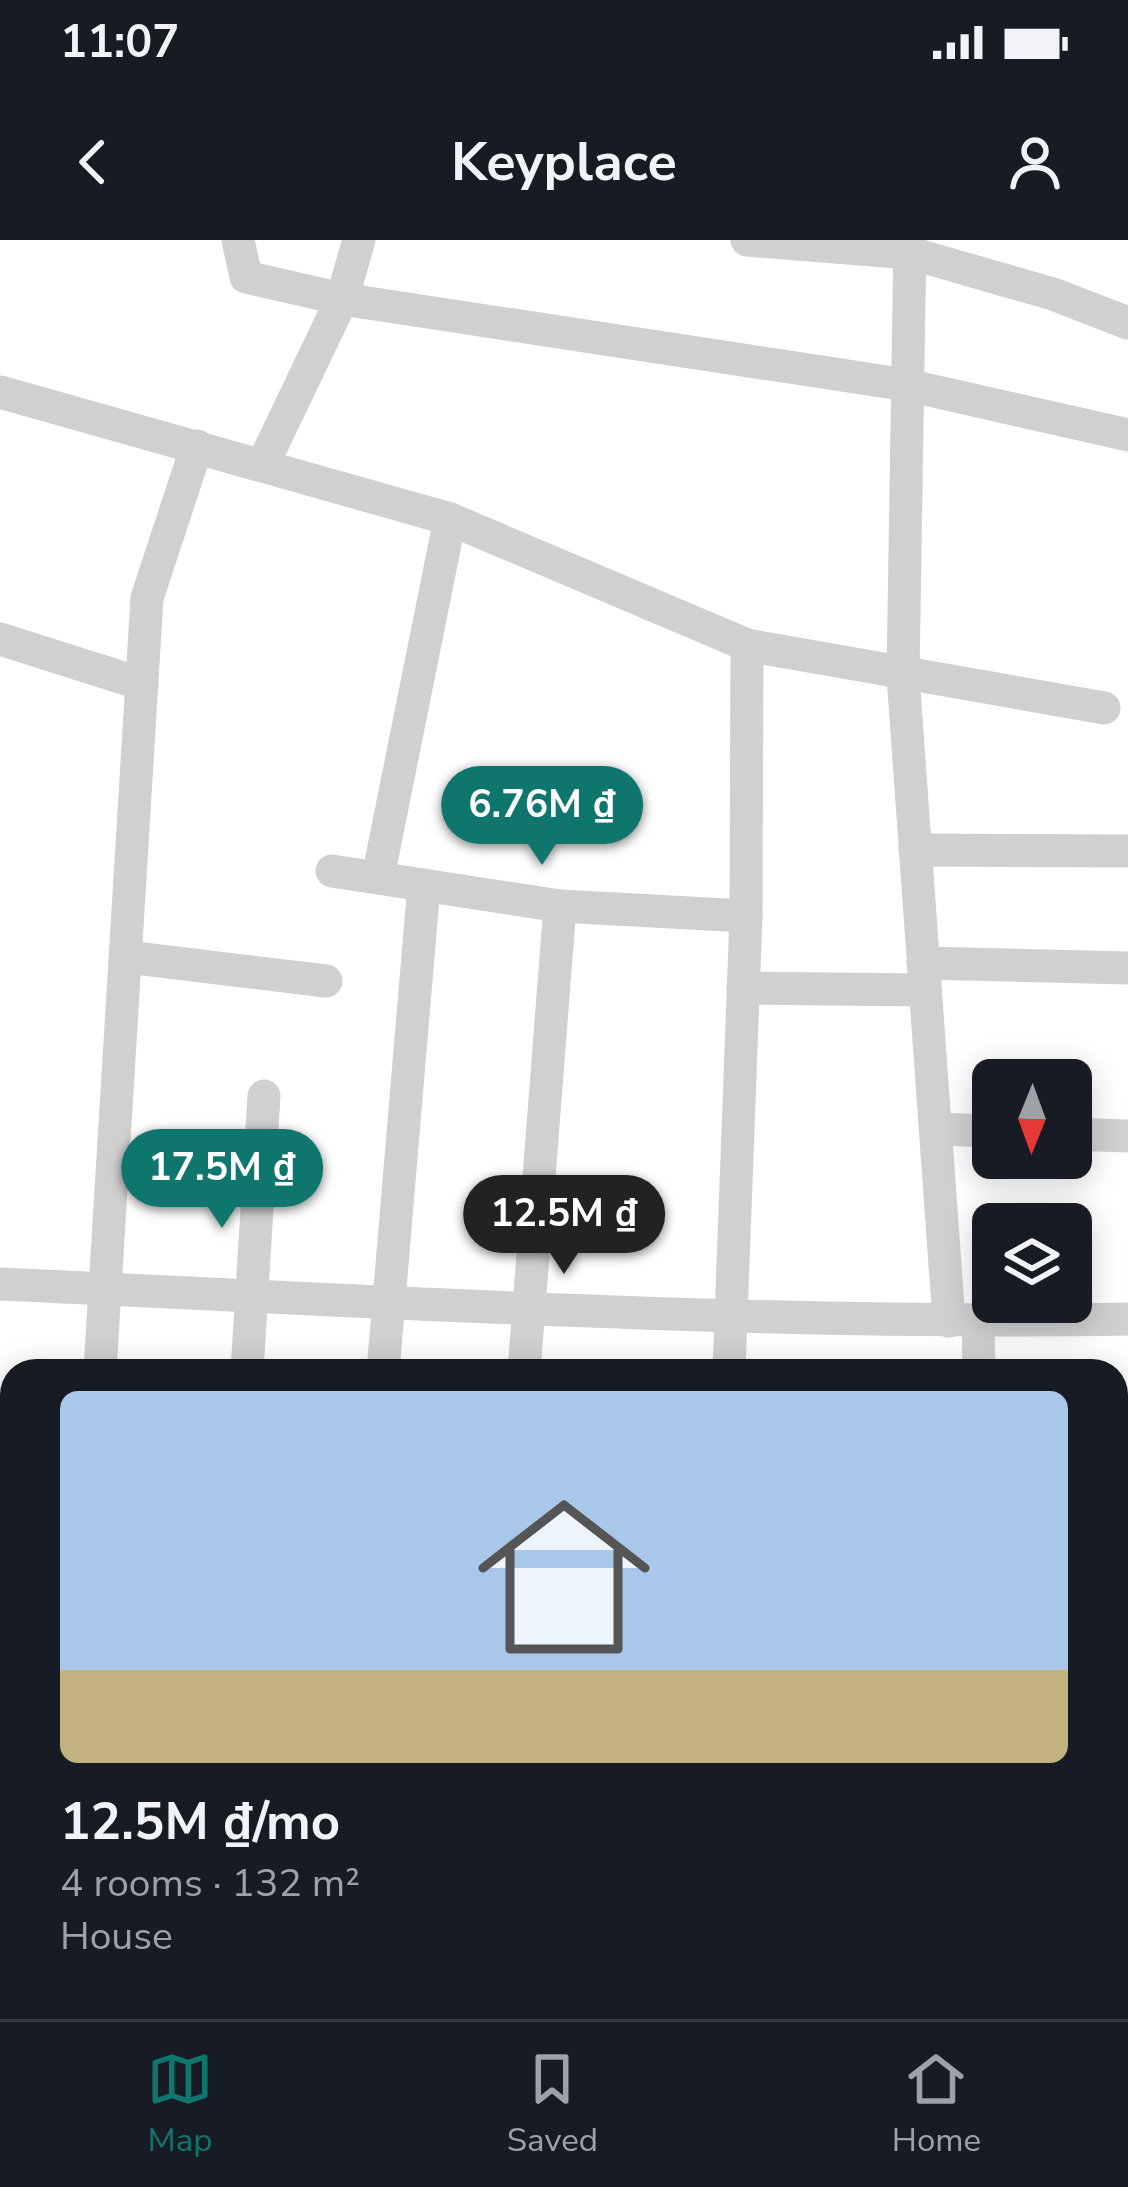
<!DOCTYPE html>
<meta charset="utf-8">
<style>
body{margin:0;font-family:"Nunito Sans",sans-serif;background:#20242c;color:#f1f3f6;height:100vh;display:flex;flex-direction:column;font-size:45px;white-space:nowrap}
*{box-sizing:border-box;margin:0}
p{font-size:39px;color:#9ea1a6}
.icon{flex:none;width:66px;height:66px;fill:none;stroke:currentColor;stroke-width:2;stroke-linecap:round;stroke-linejoin:round}
.map{position:relative;flex:1;overflow:hidden}
.side{position:absolute;left:0px;top:1119px;width:1128px;height:660px;display:flex;flex-direction:column;background:#171b24;border-radius:36px 36px 0 0;box-shadow:0 6px 30px #0003}
.side>*{flex:none}
.needle{width:78px;rotate:181deg}
.fabs{position:absolute;left:972px;top:819px;display:grid;gap:24px}
.fabs a{display:grid;place-items:center;width:120px;height:120px;border-radius:18px;background:#171b24;box-shadow:0 6px 30px #0003;font-size:60px}
.price{position:absolute;translate:-50% -102px;padding:0 27px;border-radius:42px;background:#0f766e;color:#fff;font-size:39px;line-height:78px;filter:drop-shadow(0 3px 6px #0008)}
.price::after{content:'';position:absolute;left:50%;top:72px;width:36px;height:27px;margin-left:-18px;background:inherit;clip-path:polygon(0 0,100% 0,50% 100%)}
.price.selected{background:#222;color:#fff}
ul{padding:0;list-style:none}
li{display:grid;align-content:center;gap:24px;height:636px;padding:0 60px}
li+li{border-top:3px solid #363941}
li span{display:grid;place-items:center;height:372px;border-radius:18px;color:#555}
li>.icon{margin-inline-start:auto}
span .icon{width:216px;height:216px;fill:#fffc;stroke-width:1}
li b{font-size:51px}
.status{display:flex;justify-content:space-between;align-items:center;height:84px;padding:0 60px;background:#171b24;direction:ltr}
.status svg{height:33px;fill:currentColor}
header{display:flex;justify-content:space-between;align-items:center;height:156px;padding:0 60px;background:#171b24;font-size:54px;font-weight:700}
.tabs{display:flex;justify-content:space-around;align-items:center;height:168px;border-top:3px solid #363941;background:#171b24;font-size:33px;color:#9ea1a6}
.tabs a{display:grid;justify-items:center;gap:6px}
.tabs .selected{color:#0f766e}
.map>svg:first-child{display:block}
.lines{fill:none;stroke-linecap:round;stroke-linejoin:round}
.street{stroke:#d0d0d0;stroke-width:33}
</style>
<div class="status"><b>11:07</b><svg viewBox="0 0 49 12"><path d="M0 12V9h3v3zM5 12V6h3v6zM10 12V3h3v9zM15 12V0h3v12zM26 1h20v11H26zM47 4h2v5h-2z"/></svg></div>
<header><svg class="icon" aria-label="back" viewBox="0 0 24 24"><path d="M15 5l-7 7 7 7"/></svg>Keyplace<svg class="icon" aria-label="person" viewBox="0 0 24 24"><circle cx="12" cy="8" r="4"/><path d="M4 21q1-7 8-7t8 7"/></svg></header>
<div class="map">
<svg width="1128" height="1779" viewBox="0 0 1128 1779">
<rect width="100%" height="100%" fill="#fff"/>
<g class="lines">
<!-- street -->
<g class="street">
<path d="M238,0L246,37L342,59L907,145L1128,195"/>
<path d="M747,0L910,13L1053,54L1128,83"/>
<path d="M910,0L903,436L949,1081"/>
<path d="M0,152L450,279L747,405L1104,468"/>
<path d="M263,224L342,59L359,0"/>
<path d="M0,399L142,444"/>
<path d="M915,610L1128,611"/>
<path d="M332,631L560,666L746,676"/>
<path d="M378,637L450,279"/>
<path d="M127,717L326,741"/>
<path d="M923,723L1128,728"/>
<path d="M743,748L925,750"/>
<path d="M936,889L993,891"/>
<path d="M1071,894L1128,896"/>
<path d="M0,1044C376,1061 751,1085 1128,1079"/>
<path d="M978,1081L979,1131"/>
<path d="M100,1131L147,358L197,206"/>
<path d="M247,1131L264,856"/>
<path d="M383,1131L424,645"/>
<path d="M524,1131L560,666"/>
<path d="M729,1131L746,676L747,405"/>
<path d="M1116,1307H1128"/>
<path d="M0,1504L12,1506"/>
<path d="M1116,1577L1128,1591"/>
<path d="M0,1669L12,1685"/>
<path d="M75,1767L85,1779"/>
<path d="M381,1767L390,1779"/>
<path d="M955,1767L970,1779"/>
<path d="M465,1779L466,1767"/>
<path d="M667,1779L688,1769L776,1779"/>
</g>
</g>
</svg>
<div class="fabs">
<a><svg class="needle" viewBox="-14 -14 28 28"><path d="M0-13l5 13h-10z" fill="#e53935"/><path d="M0 13l5-13h-10z" fill="#9ea1a6"/></svg></a>
<a><svg class="icon" aria-label="layers" viewBox="0 0 24 24"><path d="M12 4l9 5-9 5-9-5zM3 14l9 5 9-5"/></svg></a>
</div>
<b class="price" style="left:542px;top:628px">6.76M ₫</b>
<b class="price" style="left:222px;top:991px">17.5M ₫</b>
<b class="price selected" style="left:564px;top:1037px">12.5M ₫</b>
<section class="side">
<ul>
<li><span style="background:linear-gradient(#a9c7e8 75%,#c2b280 0)"><svg class="icon" aria-label="home" viewBox="0 0 24 24"><path d="M3 11l9-7 9 7M6 9v11h12V9"/></svg></span><div><b>12.5M ₫/mo</b><p>4 rooms · 132 m²</p><p>House</p></div></li>
</ul>
</section>
</div>
<nav class="tabs">
<a class="selected"><svg class="icon" aria-label="map" viewBox="0 0 24 24"><path d="M3 6l6-2 6 2 6-2v14l-6 2-6-2-6 2zM9 4v14M15 6v14"/></svg>Map</a>
<a><svg class="icon" aria-label="saved" viewBox="0 0 24 24"><path d="M7 4h10v16l-5-4-5 4z"/></svg>Saved</a>
<a><svg class="icon" aria-label="home" viewBox="0 0 24 24"><path d="M3 11l9-7 9 7M6 9v11h12V9"/></svg>Home</a>
</nav>
